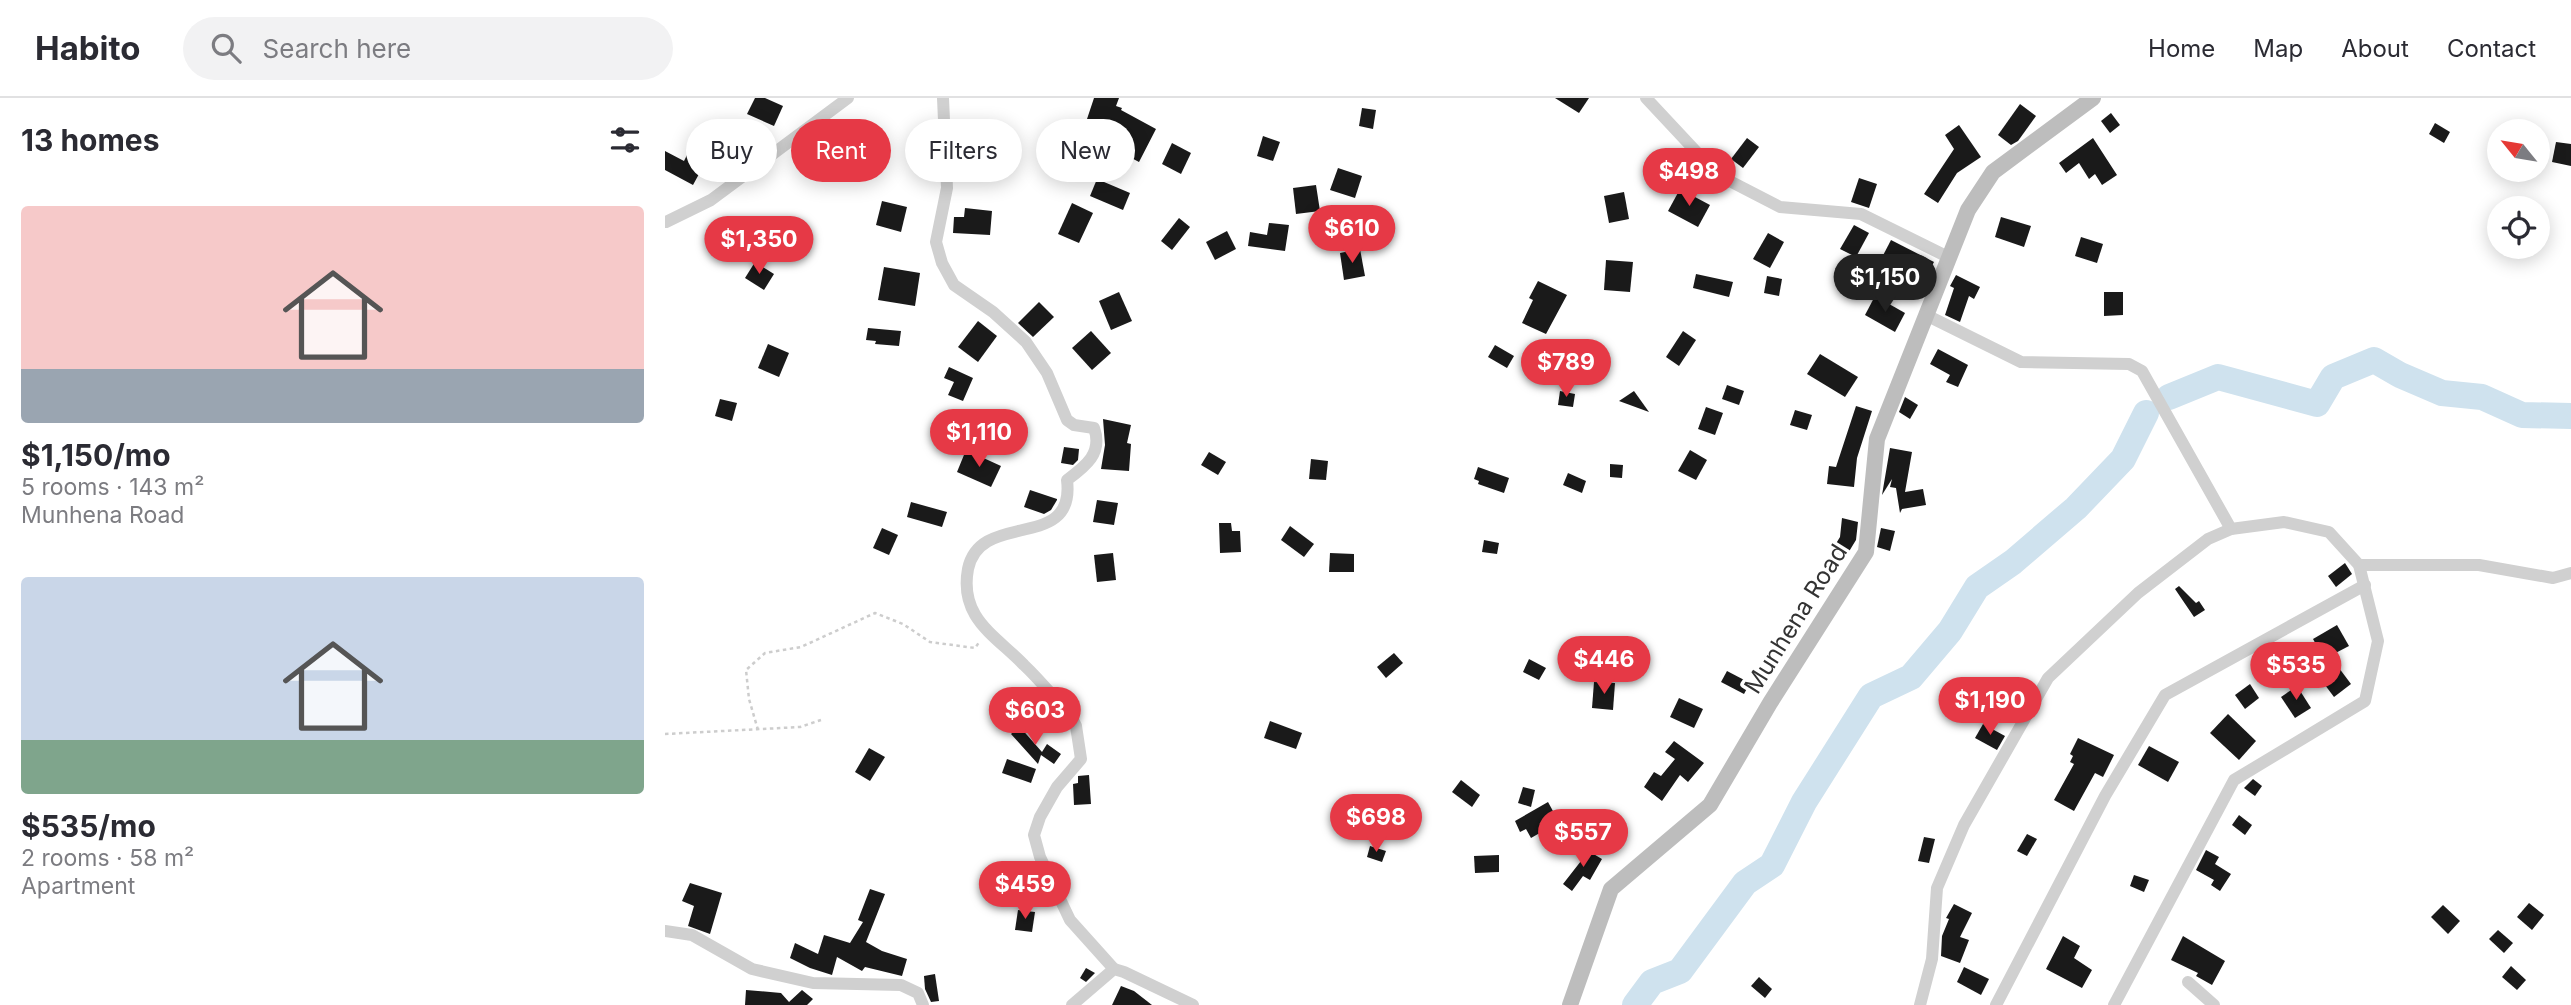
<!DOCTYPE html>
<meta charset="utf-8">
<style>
body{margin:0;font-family:Inter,sans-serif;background:#f2f2f3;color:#2b2b33;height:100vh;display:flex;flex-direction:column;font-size:26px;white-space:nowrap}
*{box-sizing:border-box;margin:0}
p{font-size:23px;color:#7c7c81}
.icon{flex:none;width:38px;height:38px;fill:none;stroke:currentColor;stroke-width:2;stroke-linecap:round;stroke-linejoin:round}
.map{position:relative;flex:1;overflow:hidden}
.details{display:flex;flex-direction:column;background:#fff;width:665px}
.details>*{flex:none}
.banner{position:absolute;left:21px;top:21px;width:665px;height:63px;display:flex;gap:14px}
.needle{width:46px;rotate:300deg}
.controls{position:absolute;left:1822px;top:21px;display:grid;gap:14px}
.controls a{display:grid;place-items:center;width:63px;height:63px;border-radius:50%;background:#fff;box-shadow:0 4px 18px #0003;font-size:35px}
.price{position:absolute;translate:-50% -60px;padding:0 16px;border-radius:24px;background:#e63946;color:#fff;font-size:23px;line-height:46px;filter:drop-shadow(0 2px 4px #0008)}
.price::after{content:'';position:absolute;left:50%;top:42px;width:21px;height:16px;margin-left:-10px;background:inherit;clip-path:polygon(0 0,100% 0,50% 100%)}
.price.on{background:#222;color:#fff}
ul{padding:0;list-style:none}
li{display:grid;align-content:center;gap:14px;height:371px;padding:0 21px}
li span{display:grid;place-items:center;height:217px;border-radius:7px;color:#555}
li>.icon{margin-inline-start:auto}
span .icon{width:126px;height:126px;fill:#fffc;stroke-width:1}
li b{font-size:30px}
h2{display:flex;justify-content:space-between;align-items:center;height:84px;padding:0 21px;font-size:30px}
.tag{padding:0 24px;border-radius:32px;background:#fff;box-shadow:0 4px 18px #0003;font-size:24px;line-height:63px}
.tag.on{background:#e63946;color:#fff}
header{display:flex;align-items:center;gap:42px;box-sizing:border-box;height:98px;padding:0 35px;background:#fff;border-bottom:2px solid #e1e1e2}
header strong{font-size:33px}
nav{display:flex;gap:38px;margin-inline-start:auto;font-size:24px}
.search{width:490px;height:63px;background:#f2f2f3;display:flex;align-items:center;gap:18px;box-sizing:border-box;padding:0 24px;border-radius:38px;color:#7c7c81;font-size:26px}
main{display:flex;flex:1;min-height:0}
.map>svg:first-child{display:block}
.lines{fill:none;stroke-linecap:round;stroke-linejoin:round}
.river{stroke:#cfe2ee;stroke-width:26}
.building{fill:#1a1a1a}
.path{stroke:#cdcdcd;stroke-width:2.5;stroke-dasharray:3.5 3.5;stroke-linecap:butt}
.street{stroke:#d0d0d0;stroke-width:12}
.secondary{stroke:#bdbdbd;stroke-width:16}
.labels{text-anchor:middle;stroke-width:7;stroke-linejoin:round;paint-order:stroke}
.street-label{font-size:24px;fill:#333;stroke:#fff}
</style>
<header>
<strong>Habito</strong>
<div class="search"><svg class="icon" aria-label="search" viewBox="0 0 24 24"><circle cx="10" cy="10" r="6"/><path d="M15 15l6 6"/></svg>Search here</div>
<nav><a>Home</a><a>Map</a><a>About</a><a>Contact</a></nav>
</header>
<main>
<section class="details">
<h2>13 homes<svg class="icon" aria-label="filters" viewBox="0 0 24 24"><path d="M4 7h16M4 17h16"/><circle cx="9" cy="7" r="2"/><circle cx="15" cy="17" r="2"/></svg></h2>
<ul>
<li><span style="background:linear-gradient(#f6c9c9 75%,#9aa5b1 0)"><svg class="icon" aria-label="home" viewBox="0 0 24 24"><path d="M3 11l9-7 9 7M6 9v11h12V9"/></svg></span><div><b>$1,150/mo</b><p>5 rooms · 143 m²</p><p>Munhena Road</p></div></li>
<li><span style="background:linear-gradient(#c9d6e8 75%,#7fa58c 0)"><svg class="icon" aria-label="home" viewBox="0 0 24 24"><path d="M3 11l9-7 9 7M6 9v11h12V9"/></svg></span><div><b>$535/mo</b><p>2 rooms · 58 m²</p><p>Apartment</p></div></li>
</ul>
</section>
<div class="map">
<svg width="1906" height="907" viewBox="0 0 1906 907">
<rect width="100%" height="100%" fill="#fff"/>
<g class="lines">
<!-- river -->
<g class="river">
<path d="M1504,299L1553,279L1652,306L1668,279L1709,262L1735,277L1777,295L1817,299L1857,317L1906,318"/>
<path d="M970,907L987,884L1015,873L1080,785L1107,767L1139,704L1206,598L1246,579L1285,533L1312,489L1348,464L1411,410L1458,361L1481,315"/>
</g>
</g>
<!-- building -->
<g class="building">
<path d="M90,0H100L118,8L109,28L82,16Z"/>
<path d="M429,0H454L451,8L457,10L456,12L491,31L474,64L455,54L458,47L418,33Z"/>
<path d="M890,0H924L914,15Z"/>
<path d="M1355,6L1371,18L1353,43L1346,47L1333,37Z"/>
<path d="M697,10L711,12L708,31L694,28Z"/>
<path d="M1446,15L1455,27L1445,35L1436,23Z"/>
<path d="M1770,25L1785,34L1779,45L1764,36Z"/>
<path d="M1294,27L1316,59L1292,75L1273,105L1259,96L1289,51L1280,37Z"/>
<path d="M60,31L82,41L71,62L50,51Z"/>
<path d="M598,38L615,44L608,63L592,58Z"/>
<path d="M1082,40L1094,49L1078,70L1066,61Z"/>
<path d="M1428,40L1452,77L1437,87L1430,76L1424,81L1414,65L1401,75L1394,65Z"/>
<path d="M1891,44L1906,46V68L1887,64Z"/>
<path d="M507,45L526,55L516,76L497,66Z"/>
<path d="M0,53L19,63L23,55L40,65L28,87L0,72Z"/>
<path d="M673,70L697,78L690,100L665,92Z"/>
<path d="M1194,80L1212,86L1204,110L1186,104Z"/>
<path d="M432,81L465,95L458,112L425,98Z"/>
<path d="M651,87L655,113L631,116L628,90Z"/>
<path d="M1015,91L1045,107L1033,129L1003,113Z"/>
<path d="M959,94L964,121L944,125L939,98Z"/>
<path d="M217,103L242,109L236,134L211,127Z"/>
<path d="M407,105L428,115L414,145L393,136Z"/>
<path d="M300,110L327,113L325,137L288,135L289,119H299Z"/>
<path d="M1336,119L1366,128L1359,149L1330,139Z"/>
<path d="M514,120L525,129L507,152L496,143Z"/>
<path d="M604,125L624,127L620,153L583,148L585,134L602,137Z"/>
<path d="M1189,127L1204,135L1191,159L1175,151Z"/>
<path d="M562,133L571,151L550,162L541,144Z"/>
<path d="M1103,135L1119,144L1105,170L1088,161Z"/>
<path d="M1416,139L1438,146L1432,165L1410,158Z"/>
<path d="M1226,142L1269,164L1254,191L1212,169Z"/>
<path d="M695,151L700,178L679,182L675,155Z"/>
<path d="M941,162L968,164L965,194L939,192Z"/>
<path d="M90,164L109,176L99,192L80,180Z"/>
<path d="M219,169L255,175L250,208L213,202Z"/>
<path d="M1031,176L1068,184L1064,199L1028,190Z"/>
<path d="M1291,177L1315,189L1309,201L1304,198L1295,224L1280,217L1289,190L1285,188Z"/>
<path d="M1102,178L1117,181L1114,198L1099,195Z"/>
<path d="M873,183L902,197L881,236L857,225L868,202L864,200Z"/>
<path d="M454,194L467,223L446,232L434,203Z"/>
<path d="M1439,194H1458V217L1439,218Z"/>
<path d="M1210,198L1240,215L1230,234L1200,217Z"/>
<path d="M374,204L389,219L368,239L353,225Z"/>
<path d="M313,223L332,238L313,264L293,249Z"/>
<path d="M203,230L236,233L234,248L210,246L211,243L201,242Z"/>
<path d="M426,233L446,255L427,272L407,250Z"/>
<path d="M1018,233L1031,242L1014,268L1001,259Z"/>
<path d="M103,246L124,255L114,279L93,270Z"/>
<path d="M830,247L849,258L842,270L823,259Z"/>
<path d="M1273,251L1303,267L1293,289L1281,284L1285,277L1265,266Z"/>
<path d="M1155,256L1193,279L1180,299L1142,276Z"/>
<path d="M284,269L308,280L298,303L283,297L289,284L279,280Z"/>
<path d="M1062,287L1079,293L1074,307L1057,301Z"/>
<path d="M895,293L910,296L908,309L893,307Z"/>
<path d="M969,293L984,314L954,303Z"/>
<path d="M1240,299L1253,307L1245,321L1234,314Z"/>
<path d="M55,301L72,305L67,323L50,318Z"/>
<path d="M1191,308L1207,313L1192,360L1189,389L1162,386L1164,368L1171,369Z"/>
<path d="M1041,309L1058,315L1050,337L1033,331Z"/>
<path d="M1130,312L1147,317L1142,332L1125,327Z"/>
<path d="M438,321L466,327L462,345L466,346L464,373L436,371L440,347Z"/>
<path d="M399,349L414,351L413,362L408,367L396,365Z"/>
<path d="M1225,350L1247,354L1240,394L1258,391L1261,407L1237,411L1235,415L1231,390L1225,389L1227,381L1217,397Z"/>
<path d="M301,352L336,368L326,389L292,374Z"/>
<path d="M1025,352L1042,362L1031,382L1013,373Z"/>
<path d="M544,354L561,364L553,377L536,367Z"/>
<path d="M646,361L663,363L661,382L644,381Z"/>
<path d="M945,366L958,367L957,380L945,379Z"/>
<path d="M813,369L844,380L839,395L813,386L814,383L809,381Z"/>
<path d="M903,375L921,383L917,395L898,387Z"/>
<path d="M365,392L392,401V402L386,412L379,416L359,409Z"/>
<path d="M432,402L453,405L449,427L428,424Z"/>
<path d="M246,404L282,414L277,429L242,419Z"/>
<path d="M1177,420L1193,424L1191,442L1180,460L1167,452L1175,439Z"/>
<path d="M554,425H566L567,433H575L576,454L555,455Z"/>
<path d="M625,428L649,446L639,459L616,442Z"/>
<path d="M217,430L233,437L224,457L208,450Z"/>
<path d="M1216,430L1230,433L1225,453L1212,449Z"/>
<path d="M819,442L834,445L832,456L817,454Z"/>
<path d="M448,455L451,482L432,484L429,457Z"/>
<path d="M665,455L689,456V474H664Z"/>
<path d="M1680,465L1687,476L1671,489L1663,478Z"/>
<path d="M1514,488L1531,505L1534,503L1540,512L1529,519L1510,491Z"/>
<path d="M1672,527L1684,548L1659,561L1648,541Z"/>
<path d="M729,555L738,565L721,580L712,569Z"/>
<path d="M864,561L881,570L874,582L858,574Z"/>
<path d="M1671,566L1686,586L1669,599L1654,579Z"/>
<path d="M1062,573L1085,585L1079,596L1056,584Z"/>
<path d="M929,584L950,585L948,612L927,610Z"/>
<path d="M1585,586L1594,600L1580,611L1570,597Z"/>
<path d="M1632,588L1646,610L1630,620L1616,599Z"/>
<path d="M1014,600L1038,611L1029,630L1005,619Z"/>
<path d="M1563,616L1591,643L1574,662L1545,635Z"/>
<path d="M605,623L637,635L631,651L599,640Z"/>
<path d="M1318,626L1340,638L1332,652L1310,640Z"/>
<path d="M354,628L377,654L382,646L396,656L389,666L376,657L373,666L346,636Z"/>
<path d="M1413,640L1449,657L1438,679L1430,675L1409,713L1389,702L1409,666L1405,664L1408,658L1405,656Z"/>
<path d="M1009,643L1039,665L1023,684L1015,677L997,703L979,689L989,674L996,678L1010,661L1000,654Z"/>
<path d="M1484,648L1514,664L1503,684L1473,667Z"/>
<path d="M204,650L220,659L205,683L190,674Z"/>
<path d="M342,661L371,671L366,685L337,675Z"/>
<path d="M424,677L426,706L409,707L408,686L413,685V678Z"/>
<path d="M1588,681L1597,688L1590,698L1579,690Z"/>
<path d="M796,682L815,697L807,709L787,694Z"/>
<path d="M858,689L870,692L866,709L853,705Z"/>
<path d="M883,704L894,724L866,740L861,731L855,734L850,723Z"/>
<path d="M1574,717L1587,727L1580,737L1567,727Z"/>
<path d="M1362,736L1372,741L1362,758L1352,753Z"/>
<path d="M1259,739L1270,741L1264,765L1253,763Z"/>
<path d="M705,748L721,753L717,764L702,759Z"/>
<path d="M920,751L937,761L925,782L918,778L907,793L898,786L916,763L914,761Z"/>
<path d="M1541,752L1554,759L1550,766L1566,776L1555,793L1546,787L1549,782L1531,772Z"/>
<path d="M834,757V774L810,775L809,758Z"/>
<path d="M1469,777L1484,782L1479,794L1465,788Z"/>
<path d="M25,785L57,795L45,836L23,828L29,808L17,803Z"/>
<path d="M205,791L220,796L201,844L217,853L242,861L237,878L200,869L197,873L172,859L167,877L145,870L125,860L130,845L153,856L159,837L185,845L198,824L193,822Z"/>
<path d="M1864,805L1879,817L1867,832L1852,819Z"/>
<path d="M1289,806L1307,815L1295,839L1304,842L1295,865L1276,858L1277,838L1284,821L1281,820Z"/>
<path d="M1778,807L1795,823L1783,836L1766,819Z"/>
<path d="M353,812L370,814L367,834L350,832Z"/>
<path d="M1833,832L1848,845L1839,855L1824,841Z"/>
<path d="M1398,838L1415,848L1409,860L1427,872L1417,890L1381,871Z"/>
<path d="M1518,838L1560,863L1547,887L1531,878L1533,875L1506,862Z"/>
<path d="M1846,868L1861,882L1852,892L1837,879Z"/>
<path d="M1299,869L1324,881L1316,897L1292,884Z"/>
<path d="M421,870L430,875L421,884L415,880Z"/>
<path d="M270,876L274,903L266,904L260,891L259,878Z"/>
<path d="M1094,879L1107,891L1100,900L1086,888Z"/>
<path d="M456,888L469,893L487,907H447Z"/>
<path d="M81,892L116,895L124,904L137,892L148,901L142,907H80Z"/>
</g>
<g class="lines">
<!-- path -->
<g class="path">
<path d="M93,632L84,601L81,572L100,555L136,549L210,515L238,526L265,544L310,550L315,543"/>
<path d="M0,636L135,629L156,622"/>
</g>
<!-- street -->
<g class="street">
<path d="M278,0L282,90L271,144L277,165L289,187L328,214L361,244L382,275L402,322L409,327L429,330C438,355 421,368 402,382C411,455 315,411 303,471C294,520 330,537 359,567C376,583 390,601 406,618L411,628L416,661L392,689L375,719L369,737L375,759L405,822L449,871"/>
<path d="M981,0L1053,77L1115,109L1196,116L1285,160"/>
<path d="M1,124L46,102L183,0"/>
<path d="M1263,218L1356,264L1464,266L1477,273L1566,431L1619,424L1664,434L1694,467L1713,543L1700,603L1569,682L1449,907"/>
<path d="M1694,467H1814L1888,480L1906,475"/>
<path d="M0,833L27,837L87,871L148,885L236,887L253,895L258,907"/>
<path d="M1523,884L1549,907"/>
<path d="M407,907L449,871L459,874L528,907"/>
<path d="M1255,907L1267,861L1272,790L1299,727L1383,580L1473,495L1543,441L1566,431"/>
<path d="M1331,907L1440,698L1500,597L1700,487"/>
</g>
<!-- secondary -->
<path class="secondary" d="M905,907L946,791L1045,707L1105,605L1201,454L1212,341L1303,112L1328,74L1428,0"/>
</g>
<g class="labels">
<!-- street labels -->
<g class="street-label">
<text transform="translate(1131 521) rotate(-58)" y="8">Munhena Road</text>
</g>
</g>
</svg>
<div class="controls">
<a><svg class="needle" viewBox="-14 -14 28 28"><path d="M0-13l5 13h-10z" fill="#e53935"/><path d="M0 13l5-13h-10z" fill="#7c7c81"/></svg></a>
<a><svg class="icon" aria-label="locate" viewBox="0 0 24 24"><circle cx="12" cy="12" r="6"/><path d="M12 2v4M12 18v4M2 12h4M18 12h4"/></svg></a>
</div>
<b class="price" style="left:1024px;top:110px">$498</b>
<b class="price" style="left:687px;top:167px">$610</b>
<b class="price" style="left:94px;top:178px">$1,350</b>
<b class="price on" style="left:1220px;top:216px">$1,150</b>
<b class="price" style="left:901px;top:301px">$789</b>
<b class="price" style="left:314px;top:371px">$1,110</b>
<b class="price" style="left:939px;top:598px">$446</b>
<b class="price" style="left:1631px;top:604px">$535</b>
<b class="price" style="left:1325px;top:639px">$1,190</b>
<b class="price" style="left:370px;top:649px">$603</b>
<b class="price" style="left:711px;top:756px">$698</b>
<b class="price" style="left:918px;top:771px">$557</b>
<b class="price" style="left:360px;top:823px">$459</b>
<div class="banner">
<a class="tag">Buy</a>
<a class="tag on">Rent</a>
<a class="tag">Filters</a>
<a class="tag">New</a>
</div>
</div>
</main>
